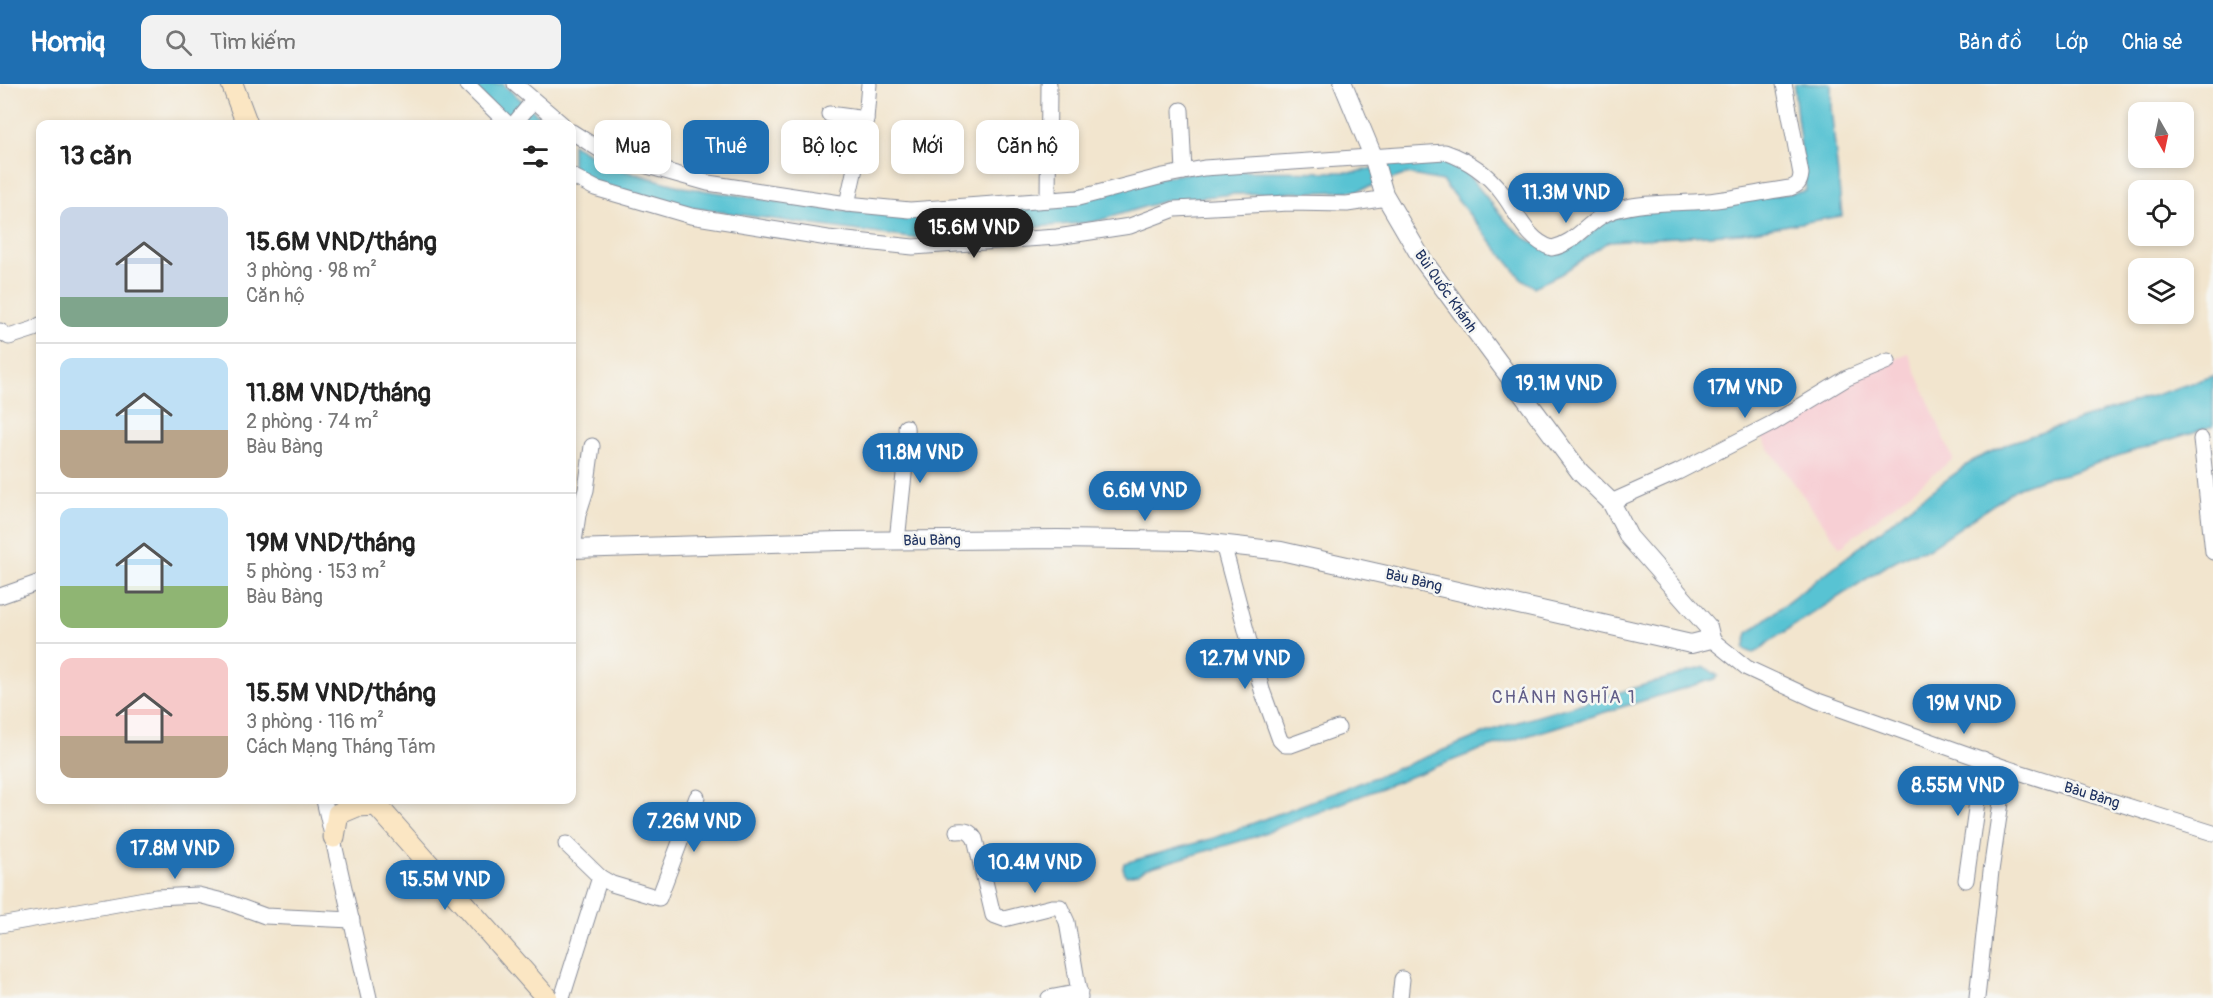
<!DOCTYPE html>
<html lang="vi">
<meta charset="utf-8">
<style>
body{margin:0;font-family:Pangolin,sans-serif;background:#f2f2f2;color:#222;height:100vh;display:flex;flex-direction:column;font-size:22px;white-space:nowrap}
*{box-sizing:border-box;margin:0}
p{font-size:20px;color:#767676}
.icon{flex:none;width:33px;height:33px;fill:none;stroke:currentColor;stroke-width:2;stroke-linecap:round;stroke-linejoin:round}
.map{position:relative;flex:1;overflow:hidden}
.panel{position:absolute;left:36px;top:36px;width:540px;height:684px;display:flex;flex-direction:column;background:#fff;border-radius:12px;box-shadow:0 3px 9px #0003}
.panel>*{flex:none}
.banner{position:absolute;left:594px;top:36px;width:570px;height:54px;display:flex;gap:12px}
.needle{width:39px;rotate:171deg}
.fabs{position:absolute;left:2128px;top:18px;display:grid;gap:12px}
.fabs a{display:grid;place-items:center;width:66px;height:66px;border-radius:12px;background:#fff;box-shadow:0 3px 9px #0003;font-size:30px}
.price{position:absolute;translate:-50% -51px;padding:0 14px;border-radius:21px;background:#1f6fb2;color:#fff;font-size:20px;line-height:39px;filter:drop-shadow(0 2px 3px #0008)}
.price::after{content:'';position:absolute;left:50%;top:36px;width:18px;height:14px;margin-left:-9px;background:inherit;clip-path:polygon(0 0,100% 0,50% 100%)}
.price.selected{background:#222;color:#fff}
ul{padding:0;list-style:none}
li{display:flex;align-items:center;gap:18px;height:150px;padding:0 24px}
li+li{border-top:2px solid #e0e0e0}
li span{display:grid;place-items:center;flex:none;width:168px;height:120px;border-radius:12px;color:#555}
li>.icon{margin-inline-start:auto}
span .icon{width:72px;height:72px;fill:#fffc;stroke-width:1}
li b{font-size:26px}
h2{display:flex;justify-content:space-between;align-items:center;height:72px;padding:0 24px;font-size:26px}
.chip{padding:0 21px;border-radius:12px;background:#fff;box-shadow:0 3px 9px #0003;font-size:21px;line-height:54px}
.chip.selected{background:#1f6fb2;color:#fff}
header{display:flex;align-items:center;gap:36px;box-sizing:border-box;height:84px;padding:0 30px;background:#1f6fb2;color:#fff}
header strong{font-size:28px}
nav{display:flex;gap:33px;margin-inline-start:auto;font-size:21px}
.search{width:420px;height:54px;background:#f2f2f2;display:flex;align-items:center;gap:15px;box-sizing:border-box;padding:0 21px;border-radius:12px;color:#767676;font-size:22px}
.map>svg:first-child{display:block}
.built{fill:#f7cfd4}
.water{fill:#58c3d3;stroke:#3a7998;stroke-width:1.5}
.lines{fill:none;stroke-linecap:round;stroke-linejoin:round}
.minor-casing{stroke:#868a96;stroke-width:17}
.tertiary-casing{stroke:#868a96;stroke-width:20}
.secondary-casing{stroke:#868a96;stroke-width:23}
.minor{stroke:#fff;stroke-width:15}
.tertiary{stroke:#fff;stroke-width:18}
.secondary{stroke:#fbe6c3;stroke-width:21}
.labels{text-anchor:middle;stroke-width:5;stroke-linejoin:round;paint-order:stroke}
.street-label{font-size:15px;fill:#1b2f5e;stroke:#f6f6f2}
.quarter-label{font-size:18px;letter-spacing:1.5px;fill:#615d88;stroke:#f6f6f2}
</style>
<header>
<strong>Homiq</strong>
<div class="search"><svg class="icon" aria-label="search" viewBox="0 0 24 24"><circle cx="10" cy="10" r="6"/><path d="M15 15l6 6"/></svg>Tìm kiếm</div>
<nav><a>Bản đồ</a><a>Lớp</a><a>Chia sẻ</a></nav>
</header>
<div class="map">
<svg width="2213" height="914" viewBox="0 0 2213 914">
<rect width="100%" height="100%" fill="#f6f6f2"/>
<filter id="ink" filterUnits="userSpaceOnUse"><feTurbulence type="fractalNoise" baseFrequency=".0167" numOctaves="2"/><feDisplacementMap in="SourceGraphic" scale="12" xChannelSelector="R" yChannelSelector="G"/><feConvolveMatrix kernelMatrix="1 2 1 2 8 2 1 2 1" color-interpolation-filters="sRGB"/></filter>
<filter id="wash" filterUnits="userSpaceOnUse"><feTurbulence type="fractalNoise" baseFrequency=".008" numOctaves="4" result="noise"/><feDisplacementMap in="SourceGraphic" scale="24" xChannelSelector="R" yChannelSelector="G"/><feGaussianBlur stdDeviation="1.35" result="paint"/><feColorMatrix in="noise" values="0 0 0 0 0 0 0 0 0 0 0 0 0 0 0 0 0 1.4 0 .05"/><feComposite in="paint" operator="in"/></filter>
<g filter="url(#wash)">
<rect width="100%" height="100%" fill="#f2e5ce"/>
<!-- built -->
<path class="built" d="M1908,269L1953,375L1840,463L1760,352L1847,297Z"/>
<!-- water -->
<g class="water">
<path d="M470,0H503L548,40H511Z"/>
<path d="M1794,0H1831V23L1842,132L1741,149L1609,157L1561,190L1534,203L1521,194L1442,97L1407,90L1357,107L1234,110L1164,117L1094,138L910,154L692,124L587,97L572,87V60L611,83L683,103L834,126L919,132L1200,87L1357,88L1424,71L1453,73L1507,138L1525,154L1552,168L1578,160L1603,139L1635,128L1729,118L1806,107C1803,71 1796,36 1794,0Z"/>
<path d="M2213,292V342L2114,373L2067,390L2045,394L2019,403L1928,465L1908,470L1891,479L1770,557L1760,566L1753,569L1744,565L1748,549L1883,445L1909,423L1974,376L2009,359Z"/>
<path d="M1705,583L1718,592L1714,595L1477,667L1254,753L1145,785L1138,790L1126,792L1123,784L1124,779L1214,754L1376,693L1501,643Z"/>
</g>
</g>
<g filter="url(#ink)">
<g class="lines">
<defs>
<g id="minor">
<path d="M467,0L508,40"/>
<path d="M515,0L562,40"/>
<path d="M1181,26L1184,88"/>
<path d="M829,30L866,35L869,0"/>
<path d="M514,40L533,17"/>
<path d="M572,48L608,71L708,99L847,120L910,126L1078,114L1163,92L1204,84L1445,68C1468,76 1487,89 1502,109C1517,128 1527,157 1552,164C1578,159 1590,133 1615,126C1646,117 1676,120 1707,117C1735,114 1762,108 1790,104C1798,101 1800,99 1801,90L1784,0"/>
<path d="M572,92L595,104L691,132L828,154L913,163L1057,153L1130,142L1175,125L1289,119L1347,120L1387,114"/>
<path d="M1048,116L1049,0"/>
<path d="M847,120L866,35"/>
<path d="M0,247L9,253L34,245L40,241"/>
<path d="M2201,355L2213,468"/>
<path d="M1611,418L1678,388L1773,339L1847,294L1888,277"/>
<path d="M897,457L907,362L906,343"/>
<path d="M1223,460L1262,606L1280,656L1285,661H1291L1338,644"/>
<path d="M573,465L578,431L586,406L592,362"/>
<path d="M0,512L40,498"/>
<path d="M1711,555L1747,584L1818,617L2006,684L2213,749"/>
<path d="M324,716L369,914"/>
<path d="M957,747C966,746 970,747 975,755L993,831L1004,835L1052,823H1060L1067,838L1080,914"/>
<path d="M566,760L600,793L612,800L659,814L697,713"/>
<path d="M1966,796L1983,675"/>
<path d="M0,841L156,813L198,811L227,818L265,832L352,836"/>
<path d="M562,914L600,793"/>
<path d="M1049,914L1080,908"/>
<path d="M1400,914L1402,895"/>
<path d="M1977,914L1991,787L2006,684"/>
</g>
<path id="tertiary" d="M572,465L839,457L1058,455L1192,457L1281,467L1691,560L1711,555L1708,543L1629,453L1611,418L1580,388L1422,175L1384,110L1373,72L1343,0"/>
<g id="secondary">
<path d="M232,0L247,40"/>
<path d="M372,716L547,914"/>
<path d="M334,753L338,730L357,722L377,721"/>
</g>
</defs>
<!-- minor casing -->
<use href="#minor" class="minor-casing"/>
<!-- tertiary casing -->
<use href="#tertiary" class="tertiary-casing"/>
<!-- secondary casing -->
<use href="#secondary" class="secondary-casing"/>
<!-- minor -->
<use href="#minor" class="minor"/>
<!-- tertiary -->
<use href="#tertiary" class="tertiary"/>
<!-- secondary -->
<use href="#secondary" class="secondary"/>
</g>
</g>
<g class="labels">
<!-- street labels -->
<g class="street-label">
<text transform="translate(1446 207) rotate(55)" y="5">Bùi Quốc Khánh</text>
<text transform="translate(932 456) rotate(-1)" y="5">Bàu Bàng</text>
<text transform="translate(1414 496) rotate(13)" y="5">Bàu Bàng</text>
<text transform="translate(2092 711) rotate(17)" y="5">Bàu Bàng</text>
</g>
<!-- quarter labels -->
<g class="quarter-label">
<text x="1564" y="619">CHÁNH NGHĨA 1</text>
</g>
</g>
</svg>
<div class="fabs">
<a><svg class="needle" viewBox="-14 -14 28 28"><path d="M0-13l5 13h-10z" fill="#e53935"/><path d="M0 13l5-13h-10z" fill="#767676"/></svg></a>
<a><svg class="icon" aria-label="locate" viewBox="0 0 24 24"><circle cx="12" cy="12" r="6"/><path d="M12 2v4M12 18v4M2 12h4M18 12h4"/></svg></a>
<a><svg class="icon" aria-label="layers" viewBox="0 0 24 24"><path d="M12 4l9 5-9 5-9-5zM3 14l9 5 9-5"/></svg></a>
</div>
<b class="price" style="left:1566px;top:140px">11.3M VND</b>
<b class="price selected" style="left:974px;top:175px">15.6M VND</b>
<b class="price" style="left:1559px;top:331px">19.1M VND</b>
<b class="price" style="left:1745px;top:335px">17M VND</b>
<b class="price" style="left:920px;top:400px">11.8M VND</b>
<b class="price" style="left:1145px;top:438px">6.6M VND</b>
<b class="price" style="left:1245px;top:606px">12.7M VND</b>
<b class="price" style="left:1964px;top:651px">19M VND</b>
<b class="price" style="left:1958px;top:733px">8.55M VND</b>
<b class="price" style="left:694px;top:769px">7.26M VND</b>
<b class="price" style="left:175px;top:796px">17.8M VND</b>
<b class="price" style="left:1035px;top:810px">10.4M VND</b>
<b class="price" style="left:445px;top:827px">15.5M VND</b>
<div class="banner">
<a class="chip">Mua</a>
<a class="chip selected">Thuê</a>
<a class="chip">Bộ lọc</a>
<a class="chip">Mới</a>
<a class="chip">Căn hộ</a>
</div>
<section class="panel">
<h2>13 căn<svg class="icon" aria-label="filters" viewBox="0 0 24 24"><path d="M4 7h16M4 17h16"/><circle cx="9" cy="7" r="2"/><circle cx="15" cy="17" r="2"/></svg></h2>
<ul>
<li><span style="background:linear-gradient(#c9d6e8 75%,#7fa58c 0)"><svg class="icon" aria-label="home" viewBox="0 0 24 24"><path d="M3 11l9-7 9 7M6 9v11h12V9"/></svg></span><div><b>15.6M VND/tháng</b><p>3 phòng · 98 m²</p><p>Căn hộ</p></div></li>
<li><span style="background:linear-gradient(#bfe0f5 60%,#b9a48a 0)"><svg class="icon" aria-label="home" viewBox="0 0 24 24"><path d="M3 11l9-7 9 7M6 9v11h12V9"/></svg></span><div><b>11.8M VND/tháng</b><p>2 phòng · 74 m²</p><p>Bàu Bàng</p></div></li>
<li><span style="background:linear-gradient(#bfe0f5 65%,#8fb573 0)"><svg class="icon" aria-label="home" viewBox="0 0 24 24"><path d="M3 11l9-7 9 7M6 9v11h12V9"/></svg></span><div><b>19M VND/tháng</b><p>5 phòng · 153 m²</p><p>Bàu Bàng</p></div></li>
<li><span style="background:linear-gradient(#f6c9c9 65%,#b9a48a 0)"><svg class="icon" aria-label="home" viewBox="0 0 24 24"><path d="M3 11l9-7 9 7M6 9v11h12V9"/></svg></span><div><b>15.5M VND/tháng</b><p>3 phòng · 116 m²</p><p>Cách Mạng Tháng Tám</p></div></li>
</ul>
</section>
</div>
